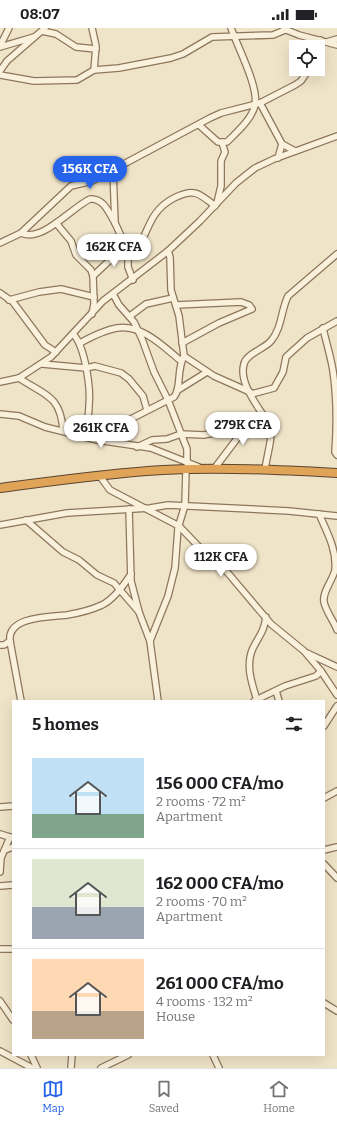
<!DOCTYPE html>
<meta charset="utf-8">
<style>
body{margin:0;font-family:Bitter,serif;background:#f6f6f6;color:#202124;height:100vh;display:flex;flex-direction:column;font-size:15px;white-space:nowrap}
*{box-sizing:border-box;margin:0}
p{font-size:13px;color:#757577}
.icon{flex:none;width:22px;height:22px;fill:none;stroke:currentColor;stroke-width:2;stroke-linecap:round;stroke-linejoin:round}
.map{position:relative;flex:1;overflow:hidden}
.details{position:absolute;left:12px;top:672px;width:313px;height:356px;display:flex;flex-direction:column;background:#fff;border-radius:0px;box-shadow:0 4px 16px #0002}
.details>*{flex:none}
.buttons{position:absolute;left:289px;top:12px;display:grid;gap:8px}
.buttons a{display:grid;place-items:center;width:36px;height:36px;border-radius:0px;background:#fff;box-shadow:0 4px 16px #0002;font-size:20px}
.price{position:absolute;translate:-50% -34px;padding:0 9px;border-radius:14px;background:#fff;color:#222;font-size:13px;line-height:26px;filter:drop-shadow(0 1px 2px #0008)}
.price::after{content:'';position:absolute;left:50%;top:24px;width:12px;height:9px;margin-left:-6px;background:inherit;clip-path:polygon(0 0,100% 0,50% 100%)}
.price.current{background:#2563eb;color:#fff}
ul{padding:0;list-style:none}
li{display:flex;align-items:center;gap:12px;height:100px;padding:0 20px}
li+li{border-top:1px solid #e0e0e0}
li span{display:grid;place-items:center;flex:none;width:112px;height:80px;border-radius:0px;color:#555}
li>.icon{margin-inline-start:auto}
span .icon{width:48px;height:48px;fill:#fffc;stroke-width:1}
li b{font-size:17px}
h2{display:flex;justify-content:space-between;align-items:center;height:48px;padding:0 20px;font-size:17px}
.status{display:flex;justify-content:space-between;align-items:center;height:28px;padding:0 20px;background:#fff;direction:ltr}
.status svg{height:11px;fill:currentColor}
.tab-bar{display:flex;justify-content:space-around;align-items:center;height:56px;border-top:1px solid #e0e0e0;background:#fff;font-size:11px;color:#757577}
.tab-bar a{display:grid;justify-items:center;gap:2px}
.tab-bar .current{color:#2563eb}
.map>svg:first-child{display:block}
.lines{fill:none;stroke-linecap:round;stroke-linejoin:round}
.minor-casing{stroke:#8d765c;stroke-width:8}
.highway-casing{stroke:#5b4430;stroke-width:10}
.minor{stroke:#faf1dc;stroke-width:5.5}
.highway{stroke:#e0a458;stroke-width:8}
</style>
<div class="status"><b>08:07</b><svg viewBox="0 0 49 12"><path d="M0 12V9h3v3zM5 12V6h3v6zM10 12V3h3v9zM15 12V0h3v12zM26 1h20v11H26zM47 4h2v5h-2z"/></svg></div>
<div class="map">
<svg width="337" height="1040" viewBox="0 0 337 1040">
<rect width="100%" height="100%" fill="#f0e4c8"/>
<g class="lines">
<defs>
<g id="minor">
<path d="M92,0L96,18L94,42"/>
<path d="M284,1L299,7L337,17"/>
<path d="M42,3L56,6L76,19L96,21"/>
<path d="M327,14L337,11"/>
<path d="M0,18L9,0"/>
<path d="M0,19L34,9"/>
<path d="M318,22L320,12"/>
<path d="M0,43L7,33L45,0"/>
<path d="M0,47L34,53L77,52L94,42L119,40L171,30L183,26L212,9L273,7L285,2"/>
<path d="M260,75L282,116L295,123"/>
<path d="M199,97L218,114H227C237,104 252,91 255,77C259,59 237,18 231,0"/>
<path d="M278,130L282,116"/>
<path d="M113,143L115,195L128,223V239L133,252"/>
<path d="M217,175L221,158V133L225,124L222,115"/>
<path d="M56,195L71,213L76,227L91,242L93,248L94,276L92,286"/>
<path d="M21,205C42,215 71,180 90,171C104,170 109,185 115,195"/>
<path d="M0,215L21,205L71,158L92,153L210,90L221,85L260,75L295,57L301,53L309,41"/>
<path d="M168,223L170,229L171,262L179,288L184,328L214,348L250,364"/>
<path d="M128,228C150,215 143,186 174,170C194,160 199,165 215,178"/>
<path d="M93,248L109,233L128,223"/>
<path d="M0,265L13,274L45,317L56,324"/>
<path d="M113,266L119,277L134,294L142,311L154,344L168,372L187,421V435"/>
<path d="M9,272L39,264L61,261L94,269"/>
<path d="M176,277L241,274L249,277L252,281L219,295L182,315"/>
<path d="M130,288L146,276L173,270"/>
<path d="M323,300C326,314 331,329 333,343C337,370 337,397 335,424L337,427"/>
<path d="M74,307C85,320 91,360 89,378C89,388 86,398 84,408"/>
<path d="M80,315C91,309 104,302 117,300C142,296 164,319 181,333"/>
<path d="M42,336L86,340L95,338L121,345L129,351L143,368L147,382"/>
<path d="M19,350C44,367 61,367 63,403"/>
<path d="M0,354L19,350L51,329L103,273L168,223L200,193L236,155L255,140L274,131L337,108"/>
<path d="M178,362L207,344"/>
<path d="M252,366L274,360L283,344L286,329L307,310L337,293"/>
<path d="M0,386L19,388L45,399L97,412L151,420L199,439"/>
<path d="M89,410L107,400L119,397L174,369C182,359 176,343 184,328"/>
<path d="M137,419L152,412L167,411L181,406L204,407L251,397"/>
<path d="M214,441L242,404L264,388"/>
<path d="M265,442C266,431 273,409 271,399C270,394 265,391 263,387C254,373 239,353 244,336C246,326 264,321 271,313C282,300 281,282 288,268L337,226"/>
<path d="M99,447L110,462L179,498L201,521L227,544L271,596L304,623L321,643L337,667"/>
<path d="M129,481L131,553L139,584L150,613"/>
<path d="M319,486C327,504 337,522 335,542C333,552 322,564 324,574C326,584 334,593 337,602"/>
<path d="M26,492L63,524L79,532L97,547L114,555L139,584"/>
<path d="M0,497L67,485L150,480L168,477L289,483L337,488"/>
<path d="M0,617H4L10,613"/>
<path d="M307,625L337,639"/>
<path d="M276,663L279,673"/>
<path d="M257,672C252,656 245,637 253,620C259,608 264,604 266,589"/>
<path d="M21,673L10,613C7,588 50,589 67,587C79,585 91,582 102,577C114,571 124,557 131,546"/>
<path d="M158,673L150,613L168,568L175,540L178,500L185,477L186,441"/>
<path d="M254,673L285,658L316,648L321,643"/>
<path d="M324,698L337,678"/>
<path d="M324,770L337,763"/>
<path d="M0,779L13,778"/>
<path d="M0,806L13,810"/>
<path d="M5,822L13,819"/>
<path d="M324,822L337,819"/>
<path d="M324,836L337,850"/>
<path d="M0,844L1,830L10,809"/>
<path d="M0,858L13,857"/>
<path d="M0,921H13"/>
<path d="M0,973L13,992"/>
<path d="M324,975L337,983"/>
<path d="M0,1023L32,1040"/>
<path d="M31,1027L37,1040"/>
<path d="M213,1027L219,1040"/>
<path d="M71,1040L72,1027"/>
<path d="M101,1040L128,1027"/>
</g>
<path id="highway" d="M0,460C54,453 109,445 163,442C221,439 279,442 337,445"/>
</defs>
<!-- minor casing -->
<use href="#minor" class="minor-casing"/>
<!-- highway casing -->
<use href="#highway" class="highway-casing"/>
<!-- minor -->
<use href="#minor" class="minor"/>
<!-- highway -->
<use href="#highway" class="highway"/>
</g>
</svg>
<div class="buttons">
<a><svg class="icon" aria-label="locate" viewBox="0 0 24 24"><circle cx="12" cy="12" r="6"/><path d="M12 2v4M12 18v4M2 12h4M18 12h4"/></svg></a>
</div>
<b class="price current" style="left:90px;top:162px">156K CFA</b>
<b class="price" style="left:114px;top:240px">162K CFA</b>
<b class="price" style="left:243px;top:418px">279K CFA</b>
<b class="price" style="left:101px;top:421px">261K CFA</b>
<b class="price" style="left:221px;top:550px">112K CFA</b>
<section class="details">
<h2>5 homes<svg class="icon" aria-label="filters" viewBox="0 0 24 24"><path d="M4 7h16M4 17h16"/><circle cx="9" cy="7" r="2"/><circle cx="15" cy="17" r="2"/></svg></h2>
<ul>
<li><span style="background:linear-gradient(#bfe0f5 70%,#7fa58c 0)"><svg class="icon" aria-label="home" viewBox="0 0 24 24"><path d="M3 11l9-7 9 7M6 9v11h12V9"/></svg></span><div><b>156 000 CFA/mo</b><p>2 rooms · 72 m²</p><p>Apartment</p></div></li>
<li><span style="background:linear-gradient(#dfe7d0 60%,#9aa5b1 0)"><svg class="icon" aria-label="home" viewBox="0 0 24 24"><path d="M3 11l9-7 9 7M6 9v11h12V9"/></svg></span><div><b>162 000 CFA/mo</b><p>2 rooms · 70 m²</p><p>Apartment</p></div></li>
<li><span style="background:linear-gradient(#ffd9b3 65%,#b9a48a 0)"><svg class="icon" aria-label="home" viewBox="0 0 24 24"><path d="M3 11l9-7 9 7M6 9v11h12V9"/></svg></span><div><b>261 000 CFA/mo</b><p>4 rooms · 132 m²</p><p>House</p></div></li>
</ul>
</section>
</div>
<nav class="tab-bar">
<a class="current"><svg class="icon" aria-label="map" viewBox="0 0 24 24"><path d="M3 6l6-2 6 2 6-2v14l-6 2-6-2-6 2zM9 4v14M15 6v14"/></svg>Map</a>
<a><svg class="icon" aria-label="saved" viewBox="0 0 24 24"><path d="M7 4h10v16l-5-4-5 4z"/></svg>Saved</a>
<a><svg class="icon" aria-label="home" viewBox="0 0 24 24"><path d="M3 11l9-7 9 7M6 9v11h12V9"/></svg>Home</a>
</nav>
